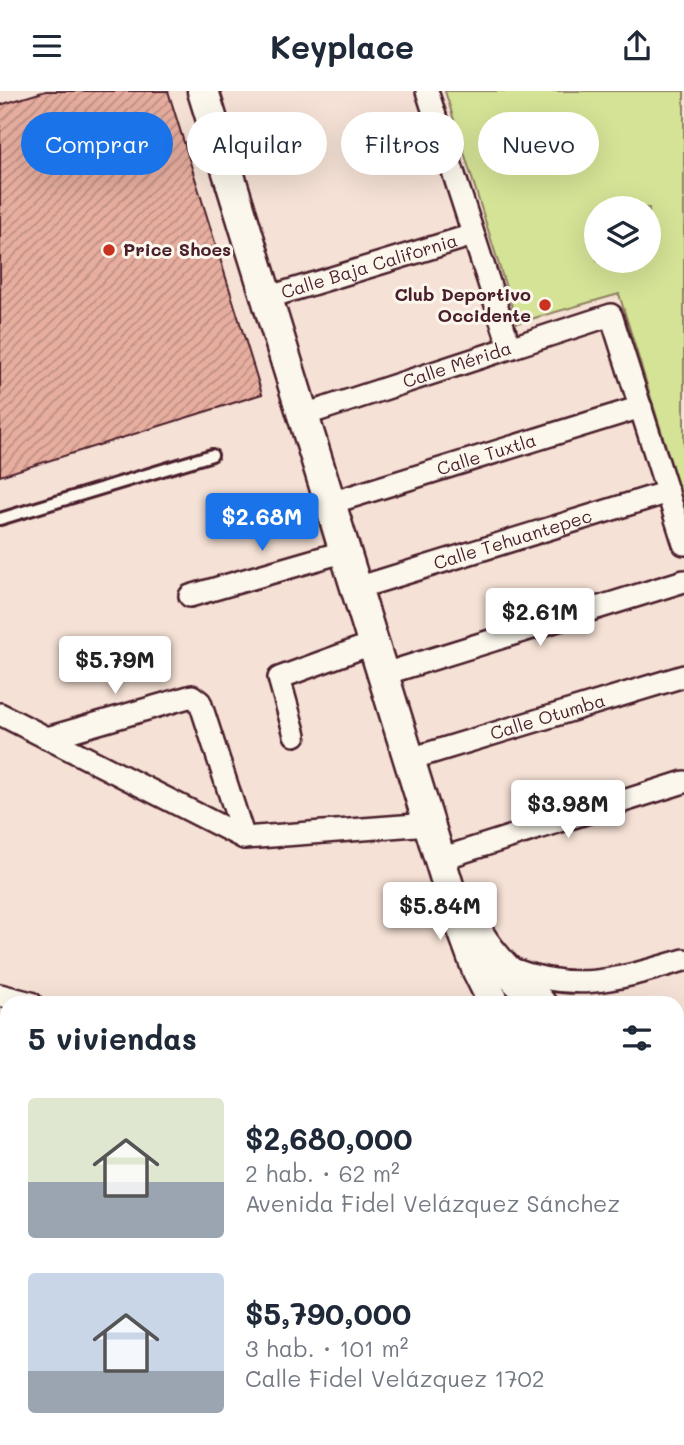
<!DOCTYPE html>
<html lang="es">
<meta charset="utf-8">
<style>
body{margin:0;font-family:Mali,sans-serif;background:#f2f2f3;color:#1f2937;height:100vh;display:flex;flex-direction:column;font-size:26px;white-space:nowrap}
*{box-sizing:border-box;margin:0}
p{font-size:23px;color:#747a83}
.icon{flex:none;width:38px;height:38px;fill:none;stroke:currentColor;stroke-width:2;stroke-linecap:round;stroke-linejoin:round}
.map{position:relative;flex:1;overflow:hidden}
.panel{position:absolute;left:0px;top:905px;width:684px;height:450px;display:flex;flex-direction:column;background:#fff;border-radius:21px 21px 0 0;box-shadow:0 7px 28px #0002}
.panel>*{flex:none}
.banner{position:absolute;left:21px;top:21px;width:642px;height:63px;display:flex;gap:14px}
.buttons{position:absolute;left:584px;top:105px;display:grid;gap:14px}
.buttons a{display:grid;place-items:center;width:77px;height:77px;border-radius:50%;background:#fff;box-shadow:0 7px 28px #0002;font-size:35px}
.price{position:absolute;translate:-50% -60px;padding:0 16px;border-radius:7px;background:#fff;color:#222;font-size:23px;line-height:46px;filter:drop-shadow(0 2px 4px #0008)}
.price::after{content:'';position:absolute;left:50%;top:42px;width:21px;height:16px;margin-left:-10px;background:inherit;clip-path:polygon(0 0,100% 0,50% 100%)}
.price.on{background:#1a73e8;color:#fff}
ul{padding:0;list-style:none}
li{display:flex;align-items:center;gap:21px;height:175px;padding:0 28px}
li span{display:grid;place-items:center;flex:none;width:196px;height:140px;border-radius:7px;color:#555}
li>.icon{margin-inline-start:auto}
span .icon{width:84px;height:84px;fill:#fffc;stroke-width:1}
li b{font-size:30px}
h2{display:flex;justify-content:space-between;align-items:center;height:84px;padding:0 28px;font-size:30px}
.chip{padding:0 24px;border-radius:32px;background:#fff;box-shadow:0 7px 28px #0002;font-size:24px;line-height:63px}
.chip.on{background:#1a73e8;color:#fff}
header{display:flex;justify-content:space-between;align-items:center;height:91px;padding:0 28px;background:#fff;font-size:32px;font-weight:800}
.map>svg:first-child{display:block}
.pitch{fill:#d4e396;stroke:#8f8160;stroke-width:2;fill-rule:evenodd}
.water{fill:#8ccfee;stroke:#7289a0;stroke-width:2}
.building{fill:url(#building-hatch);stroke:#4a1f2b;stroke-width:2}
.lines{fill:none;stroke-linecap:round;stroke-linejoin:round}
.service-casing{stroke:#4a1f2b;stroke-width:16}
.minor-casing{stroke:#4a1f2b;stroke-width:26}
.secondary-casing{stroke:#4a1f2b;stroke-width:35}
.primary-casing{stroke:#4a1f2b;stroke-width:38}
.service{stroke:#fbf7ec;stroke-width:10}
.minor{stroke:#fbf7ec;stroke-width:21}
.secondary{stroke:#fbf7ec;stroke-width:30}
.primary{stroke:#fddcac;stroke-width:33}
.poi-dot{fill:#c8321e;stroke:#fbf7ec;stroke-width:2.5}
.labels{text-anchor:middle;stroke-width:6;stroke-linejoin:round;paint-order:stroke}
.poi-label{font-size:18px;font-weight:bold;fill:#4a1f2b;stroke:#fbf7ec;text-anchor:start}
.street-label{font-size:18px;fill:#4a1f2b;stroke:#fbf7ec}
</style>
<header><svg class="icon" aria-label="menu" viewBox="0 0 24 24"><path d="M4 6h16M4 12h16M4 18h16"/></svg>Keyplace<svg class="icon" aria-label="share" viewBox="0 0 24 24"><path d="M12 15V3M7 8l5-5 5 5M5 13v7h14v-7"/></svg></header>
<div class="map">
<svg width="684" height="1354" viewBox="0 0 684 1354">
<defs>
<pattern id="building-hatch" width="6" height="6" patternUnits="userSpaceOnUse" patternTransform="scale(1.75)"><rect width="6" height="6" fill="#e7ae9f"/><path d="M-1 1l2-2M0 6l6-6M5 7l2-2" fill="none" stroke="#bd8d82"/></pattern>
</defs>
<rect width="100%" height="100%" fill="#f5e1d5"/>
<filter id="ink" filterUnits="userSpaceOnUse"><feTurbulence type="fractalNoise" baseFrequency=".0143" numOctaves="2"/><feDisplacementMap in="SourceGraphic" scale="14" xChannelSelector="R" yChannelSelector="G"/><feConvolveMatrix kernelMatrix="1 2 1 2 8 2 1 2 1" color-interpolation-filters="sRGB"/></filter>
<g filter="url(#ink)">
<!-- pitch -->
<path class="pitch" d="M445,0H684V414L619,203L517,232ZM597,117H649V170H597Z"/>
<!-- water -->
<path class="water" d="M0,1089L7,1105V1198L0,1182Z"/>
<!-- building -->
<path class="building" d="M46,0H168L262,303L0,385V14Z"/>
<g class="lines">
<defs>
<path id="service" d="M0,428L212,364"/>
<g id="minor">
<path d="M427,0L510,257"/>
<path id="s1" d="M266,207L473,144"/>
<path id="s2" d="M304,324L611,224L684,453"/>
<path id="s3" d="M331,412L641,316"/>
<path id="s4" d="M357,497L668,401"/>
<path d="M190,505L346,460"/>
<path d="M384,583L684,490"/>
<path d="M0,623L244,747L429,733"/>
<path d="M295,644L279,587L374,552"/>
<path d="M47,647L192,605L200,611L244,747"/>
<path id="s5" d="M410,668L684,585"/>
<path d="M440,768L684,691"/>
<path d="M509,877C577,903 618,888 684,869"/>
<path d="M0,904L31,912"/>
<path d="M635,1348L641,1354"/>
</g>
<g id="secondary">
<path d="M203,0L454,814L478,880L494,912"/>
<path d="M473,834C489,865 516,888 540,912"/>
<path d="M677,1046L684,1053"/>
<path d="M677,1090L684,1097"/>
<path d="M677,1230L684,1215"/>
<path d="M557,1354L564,1348"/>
</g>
<g id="primary">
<path d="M0,1037L7,1053"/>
<path d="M0,1222L7,1237"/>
<path d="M56,1348L58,1354"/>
<path d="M135,1348L137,1354"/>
</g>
</defs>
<!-- service casing -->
<use href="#service" class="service-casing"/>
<!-- minor casing -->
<use href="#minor" class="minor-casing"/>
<!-- secondary casing -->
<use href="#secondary" class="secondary-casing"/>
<!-- primary casing -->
<use href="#primary" class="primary-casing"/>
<!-- service -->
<use href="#service" class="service"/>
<!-- minor -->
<use href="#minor" class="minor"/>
<!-- secondary -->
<use href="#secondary" class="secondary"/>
<!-- primary -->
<use href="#primary" class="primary"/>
</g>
</g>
<!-- markers -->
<g class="poi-dot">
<circle cx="109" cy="159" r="7"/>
<circle cx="545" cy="214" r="7"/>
</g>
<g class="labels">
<!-- poi labels -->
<g class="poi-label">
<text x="123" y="165">Price Shoes</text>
<text x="531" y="210" text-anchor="end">Club Deportivo<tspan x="531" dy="21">Occidente</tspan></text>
</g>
<!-- street labels -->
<g class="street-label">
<text dy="6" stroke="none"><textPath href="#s1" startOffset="108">Calle Baja California</textPath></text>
<text dy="6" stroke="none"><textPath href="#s2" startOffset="161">Calle Mérida</textPath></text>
<text dy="6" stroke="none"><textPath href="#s3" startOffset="163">Calle Tuxtla</textPath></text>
<text dy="6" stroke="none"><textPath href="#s4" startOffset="163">Calle Tehuantepec</textPath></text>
<text dy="6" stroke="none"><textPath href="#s5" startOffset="144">Calle Otumba</textPath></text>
</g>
</g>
</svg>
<div class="buttons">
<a><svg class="icon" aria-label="layers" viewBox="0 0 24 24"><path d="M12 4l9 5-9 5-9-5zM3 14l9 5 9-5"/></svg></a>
</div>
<b class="price on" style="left:262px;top:462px">$2.68M</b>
<b class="price" style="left:540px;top:557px">$2.61M</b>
<b class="price" style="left:115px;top:605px">$5.79M</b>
<b class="price" style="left:568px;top:749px">$3.98M</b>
<b class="price" style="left:440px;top:851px">$5.84M</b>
<div class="banner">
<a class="chip on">Comprar</a>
<a class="chip">Alquilar</a>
<a class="chip">Filtros</a>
<a class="chip">Nuevo</a>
</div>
<section class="panel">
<h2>5 viviendas<svg class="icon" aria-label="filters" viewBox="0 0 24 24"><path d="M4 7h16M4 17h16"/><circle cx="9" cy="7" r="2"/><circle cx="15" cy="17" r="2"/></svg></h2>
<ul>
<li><span style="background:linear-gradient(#dfe7d0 60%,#9aa5b1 0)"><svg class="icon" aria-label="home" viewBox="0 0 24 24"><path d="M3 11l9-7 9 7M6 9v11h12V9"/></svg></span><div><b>$2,680,000</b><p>2 hab. · 62 m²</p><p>Avenida Fidel Velázquez Sánchez</p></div></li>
<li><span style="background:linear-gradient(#c9d6e8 70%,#9aa5b1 0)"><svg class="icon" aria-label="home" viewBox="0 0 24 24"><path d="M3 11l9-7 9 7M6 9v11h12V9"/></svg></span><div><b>$5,790,000</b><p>3 hab. · 101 m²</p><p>Calle Fidel Velázquez 1702</p></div></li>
</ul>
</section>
</div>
